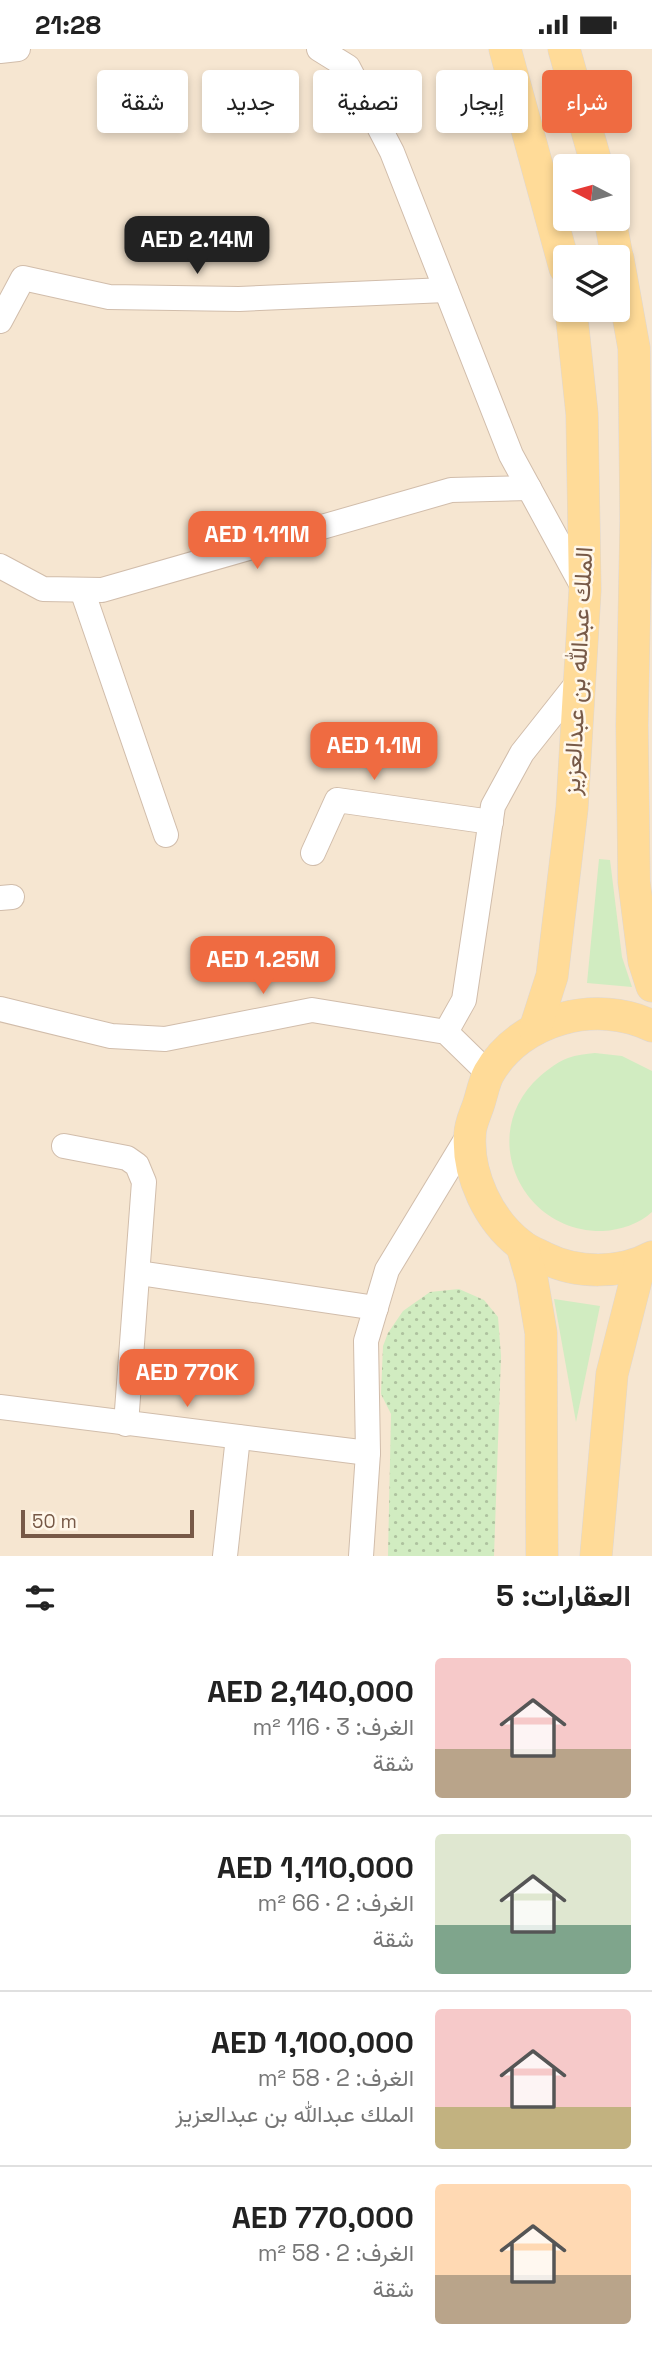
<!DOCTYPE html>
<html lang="ar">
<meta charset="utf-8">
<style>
body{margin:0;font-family:"Space Grotesk",Vazirmatn,sans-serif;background:#f2f2f2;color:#222;direction:rtl;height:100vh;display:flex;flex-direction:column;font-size:26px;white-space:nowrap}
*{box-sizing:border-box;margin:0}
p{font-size:23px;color:#767676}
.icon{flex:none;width:38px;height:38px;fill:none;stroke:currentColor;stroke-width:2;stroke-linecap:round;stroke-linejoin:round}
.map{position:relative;height:1507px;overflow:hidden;direction:ltr}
.side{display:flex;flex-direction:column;background:#fff;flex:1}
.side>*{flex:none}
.banner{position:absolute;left:21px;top:21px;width:611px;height:63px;direction:rtl;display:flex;gap:14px}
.needle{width:46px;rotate:276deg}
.buttons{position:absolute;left:553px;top:105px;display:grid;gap:14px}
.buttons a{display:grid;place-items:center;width:77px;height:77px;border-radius:7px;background:#fff;box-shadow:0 4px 10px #0003;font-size:35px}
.scale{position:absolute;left:21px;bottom:18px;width:173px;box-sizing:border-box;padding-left:7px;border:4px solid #775947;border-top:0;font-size:19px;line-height:24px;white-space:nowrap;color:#775947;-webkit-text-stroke:5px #fff7ea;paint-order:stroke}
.price{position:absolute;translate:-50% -60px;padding:0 16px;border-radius:14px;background:#ef6b41;color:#fff;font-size:23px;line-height:46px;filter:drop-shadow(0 2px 4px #0008)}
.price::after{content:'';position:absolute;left:50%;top:42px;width:21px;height:16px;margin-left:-10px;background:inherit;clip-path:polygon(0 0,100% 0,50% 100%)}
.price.on{background:#222;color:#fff}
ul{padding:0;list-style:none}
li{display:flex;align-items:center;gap:21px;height:175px;padding:0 21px}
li+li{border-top:2px solid #e0e0e0}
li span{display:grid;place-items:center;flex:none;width:196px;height:140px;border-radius:7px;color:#555}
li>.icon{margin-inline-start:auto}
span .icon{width:84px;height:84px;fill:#fffc;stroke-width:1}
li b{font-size:30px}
h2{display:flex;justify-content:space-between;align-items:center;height:84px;padding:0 21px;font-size:30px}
.pill{padding:0 24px;border-radius:7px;background:#fff;box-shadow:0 4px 10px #0003;font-size:24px;line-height:63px}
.pill.on{background:#ef6b41;color:#fff}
.status{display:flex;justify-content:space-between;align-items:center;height:49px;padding:0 35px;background:#fff;direction:ltr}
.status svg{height:19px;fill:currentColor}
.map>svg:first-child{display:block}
.residential{fill:#f6e6d1;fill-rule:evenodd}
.grass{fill:#d1ecc1}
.park{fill:url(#park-dots)}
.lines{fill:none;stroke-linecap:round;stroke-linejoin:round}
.minor-casing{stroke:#d1bdab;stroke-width:26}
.major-casing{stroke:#ded7d3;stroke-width:33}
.minor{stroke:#fff;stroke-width:24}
.major{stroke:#ffdb98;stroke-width:32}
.labels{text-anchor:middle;stroke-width:5;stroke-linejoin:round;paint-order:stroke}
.street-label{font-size:24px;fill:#775947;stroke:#fff7ea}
</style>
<div class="status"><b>21:28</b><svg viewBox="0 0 49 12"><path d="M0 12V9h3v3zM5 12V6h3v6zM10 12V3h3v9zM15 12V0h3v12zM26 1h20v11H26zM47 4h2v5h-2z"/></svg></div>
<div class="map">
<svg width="652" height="1507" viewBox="0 0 652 1507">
<defs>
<pattern id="park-dots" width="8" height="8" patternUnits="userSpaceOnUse" patternTransform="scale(1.75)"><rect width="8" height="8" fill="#d1ecc1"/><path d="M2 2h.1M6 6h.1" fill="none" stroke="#aec29f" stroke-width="1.8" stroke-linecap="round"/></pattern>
</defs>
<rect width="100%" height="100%" fill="#fef4e3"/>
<!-- residential -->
<path class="residential" d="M0,0H652V1507H0ZM565,117H618V170H565ZM565,208H618V261H565Z"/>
<!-- grass -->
<g class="grass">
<path d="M599,810L610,811L622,908L632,938L587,934Z"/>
<path d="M595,1004L622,1007L652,1022V1163C639,1175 620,1181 603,1182C524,1184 479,1092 533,1034C543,1024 555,1014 568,1009C576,1006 586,1005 595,1004Z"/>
<path d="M554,1250L600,1257L576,1373Z"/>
</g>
<!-- park -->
<path class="park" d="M459,1240L484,1251L498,1268L501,1307L494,1507H388L391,1365L381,1345L383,1297L388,1284L403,1262L430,1243Z"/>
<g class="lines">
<defs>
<g id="minor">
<path d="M319,0L348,18L392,103L511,406L584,540"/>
<path d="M0,2L18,0"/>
<path d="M0,272L23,229L109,248L239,250L446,241"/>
<path d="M0,517L43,540L102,541L451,441L529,439"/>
<path d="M82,541L166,786"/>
<path d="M313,804L337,751L491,773"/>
<path d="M0,849L12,848"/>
<path d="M0,960L111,987L165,990L312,961L446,983L489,1025"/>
<path d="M446,983L464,951L493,757L522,704L579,632"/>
<path d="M64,1097L127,1109L137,1116L144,1133L126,1375"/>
<path d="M139,1224L376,1259"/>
<path d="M0,1358L368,1404"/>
<path d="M225,1507L238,1388"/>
<path d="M361,1507L368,1404L366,1292L387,1221L470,1084"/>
</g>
<g id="major">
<path d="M505,0L565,219"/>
<path d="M564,0L597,117"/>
<path d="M610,170L617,208"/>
<path d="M618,210L634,299L636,472L632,676L634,833L644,912L652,937"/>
<path d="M652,977C597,950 521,969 489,1024C484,1033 482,1045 479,1054C476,1064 470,1075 470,1085C467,1126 489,1172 521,1196C528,1202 537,1205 545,1209C577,1225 621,1225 652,1208"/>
<path d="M535,980L552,927L572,759L585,541L582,365L571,261"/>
<path d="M522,1197L532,1231L541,1284L542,1507"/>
<path d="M596,1507L612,1325L640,1215"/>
</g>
</defs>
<!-- minor casing -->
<use href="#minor" class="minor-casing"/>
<!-- major casing -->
<use href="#major" class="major-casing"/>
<!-- minor -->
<use href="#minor" class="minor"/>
<!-- major -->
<use href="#major" class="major"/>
</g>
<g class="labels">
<!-- street labels -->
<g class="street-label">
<text transform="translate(578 622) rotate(-87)" y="8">الملك عبدالله بن عبدالعزيز</text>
</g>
</g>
</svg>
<div class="buttons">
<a><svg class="needle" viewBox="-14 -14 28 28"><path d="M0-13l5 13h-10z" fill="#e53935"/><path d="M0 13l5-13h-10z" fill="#767676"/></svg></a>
<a><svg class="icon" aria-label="layers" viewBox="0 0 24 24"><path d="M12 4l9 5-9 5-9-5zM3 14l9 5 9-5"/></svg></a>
</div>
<div class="scale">50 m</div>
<b class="price on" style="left:197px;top:227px">AED 2.14M</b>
<b class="price" style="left:257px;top:522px">AED 1.11M</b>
<b class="price" style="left:374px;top:733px">AED 1.1M</b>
<b class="price" style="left:263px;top:947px">AED 1.25M</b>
<b class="price" style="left:187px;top:1360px">AED 770K</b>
<div class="banner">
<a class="pill on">شراء</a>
<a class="pill">إيجار</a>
<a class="pill">تصفية</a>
<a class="pill">جديد</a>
<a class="pill">شقة</a>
</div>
</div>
<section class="side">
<h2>العقارات: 5<svg class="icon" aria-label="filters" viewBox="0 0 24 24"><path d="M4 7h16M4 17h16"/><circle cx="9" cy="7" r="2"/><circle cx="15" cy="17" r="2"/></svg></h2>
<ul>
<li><span style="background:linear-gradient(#f6c9c9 65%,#b9a48a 0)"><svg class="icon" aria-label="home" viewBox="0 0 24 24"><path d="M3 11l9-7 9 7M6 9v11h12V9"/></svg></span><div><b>AED 2,140,000</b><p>الغرف: 3 · 116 m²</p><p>شقة</p></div></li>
<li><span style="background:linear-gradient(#dfe7d0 65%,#7fa58c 0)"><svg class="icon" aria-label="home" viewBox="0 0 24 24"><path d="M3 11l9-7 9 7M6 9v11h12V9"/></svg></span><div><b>AED 1,110,000</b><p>الغرف: 2 · 66 m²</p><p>شقة</p></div></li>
<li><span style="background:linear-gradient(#f6c9c9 70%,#c2b280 0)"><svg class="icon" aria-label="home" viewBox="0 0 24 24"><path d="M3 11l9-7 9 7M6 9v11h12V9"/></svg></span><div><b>AED 1,100,000</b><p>الغرف: 2 · 58 m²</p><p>الملك عبدالله بن عبدالعزيز</p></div></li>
<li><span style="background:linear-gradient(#ffd9b3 65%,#b9a48a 0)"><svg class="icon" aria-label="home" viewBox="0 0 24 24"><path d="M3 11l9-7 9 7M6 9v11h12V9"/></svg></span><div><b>AED 770,000</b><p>الغرف: 2 · 58 m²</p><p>شقة</p></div></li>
</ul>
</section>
